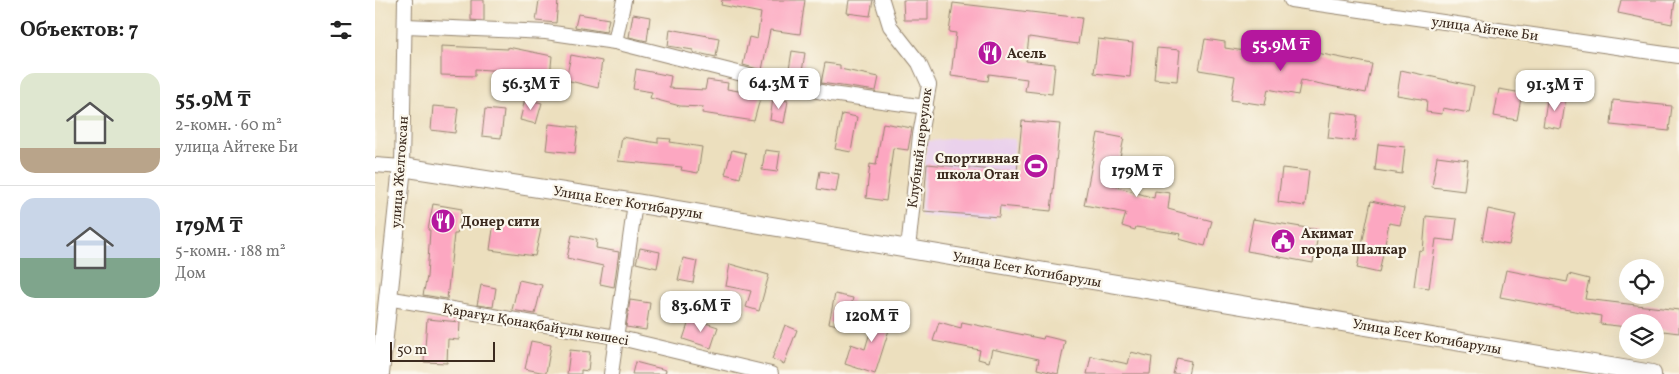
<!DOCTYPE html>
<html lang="ru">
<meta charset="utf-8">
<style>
body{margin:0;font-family:Vollkorn,serif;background:#f2f2f2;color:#222;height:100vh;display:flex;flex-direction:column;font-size:19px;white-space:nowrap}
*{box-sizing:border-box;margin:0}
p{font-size:16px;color:#767676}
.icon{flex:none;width:28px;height:28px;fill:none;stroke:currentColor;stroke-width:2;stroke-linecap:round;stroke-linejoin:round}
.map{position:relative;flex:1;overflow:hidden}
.drawer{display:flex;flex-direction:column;background:#fff;width:375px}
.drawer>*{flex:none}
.controls{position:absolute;left:1244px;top:259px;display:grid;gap:10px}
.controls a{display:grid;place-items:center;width:45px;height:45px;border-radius:50%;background:#fff;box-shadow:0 5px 20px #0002;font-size:25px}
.scale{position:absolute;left:15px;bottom:12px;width:105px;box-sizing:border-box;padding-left:5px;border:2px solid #3b2a1e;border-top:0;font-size:14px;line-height:18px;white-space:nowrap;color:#3b2a1e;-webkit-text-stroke:4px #fbf7ec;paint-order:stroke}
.price{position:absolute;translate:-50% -42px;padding:0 11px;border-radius:10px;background:#fff;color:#222;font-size:16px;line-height:32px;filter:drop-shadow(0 1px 2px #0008)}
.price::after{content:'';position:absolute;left:50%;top:30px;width:15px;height:11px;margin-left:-8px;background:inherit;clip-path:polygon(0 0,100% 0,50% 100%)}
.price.current{background:#b5179e;color:#fff}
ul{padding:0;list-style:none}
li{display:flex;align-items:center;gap:15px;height:125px;padding:0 20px}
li+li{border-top:1px solid #e0e0e0}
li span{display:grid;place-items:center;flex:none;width:140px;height:100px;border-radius:15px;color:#555}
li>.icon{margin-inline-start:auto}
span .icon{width:60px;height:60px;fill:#fffc;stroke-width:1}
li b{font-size:21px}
h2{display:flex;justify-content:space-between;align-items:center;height:60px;padding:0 20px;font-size:21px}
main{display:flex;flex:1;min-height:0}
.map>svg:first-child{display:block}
.built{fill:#ead1ec}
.building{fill:#fca7c1}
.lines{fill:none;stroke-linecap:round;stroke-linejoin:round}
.minor-casing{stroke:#94846e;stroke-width:16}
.major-casing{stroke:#94846e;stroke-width:20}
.minor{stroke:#fff;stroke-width:14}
.major{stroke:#fff;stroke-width:18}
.labels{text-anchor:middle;stroke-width:4.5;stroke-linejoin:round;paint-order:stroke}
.street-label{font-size:14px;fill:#3b2a1e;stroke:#fbf7ec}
.poi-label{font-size:14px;font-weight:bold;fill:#3b2a1e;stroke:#fbf7ec;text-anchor:start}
</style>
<main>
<section class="drawer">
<h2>Объектов: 7<svg class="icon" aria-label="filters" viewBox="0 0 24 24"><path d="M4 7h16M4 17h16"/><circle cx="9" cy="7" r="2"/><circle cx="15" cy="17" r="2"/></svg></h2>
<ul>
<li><span style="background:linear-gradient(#dfe7d0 75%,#b9a48a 0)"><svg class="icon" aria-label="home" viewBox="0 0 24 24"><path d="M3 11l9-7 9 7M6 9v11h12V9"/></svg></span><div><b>55.9M ₸</b><p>2-комн. · 60 m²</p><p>улица Айтеке Би</p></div></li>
<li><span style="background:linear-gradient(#c9d6e8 60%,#7fa58c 0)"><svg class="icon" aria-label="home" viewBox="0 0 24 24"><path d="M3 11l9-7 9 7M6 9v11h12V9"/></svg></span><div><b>179M ₸</b><p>5-комн. · 188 m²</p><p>Дом</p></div></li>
</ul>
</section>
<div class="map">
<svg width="1304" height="374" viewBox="0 0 1304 374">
<rect width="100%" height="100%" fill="#fbf7ec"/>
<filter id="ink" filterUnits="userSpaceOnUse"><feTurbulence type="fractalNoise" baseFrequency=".02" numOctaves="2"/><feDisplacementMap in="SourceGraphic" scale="10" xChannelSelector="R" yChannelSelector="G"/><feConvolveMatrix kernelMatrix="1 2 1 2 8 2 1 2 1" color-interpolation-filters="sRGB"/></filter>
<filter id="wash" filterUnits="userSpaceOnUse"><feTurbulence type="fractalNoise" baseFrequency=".0096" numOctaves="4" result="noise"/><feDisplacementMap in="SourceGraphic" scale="20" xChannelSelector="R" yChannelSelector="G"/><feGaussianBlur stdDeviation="1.12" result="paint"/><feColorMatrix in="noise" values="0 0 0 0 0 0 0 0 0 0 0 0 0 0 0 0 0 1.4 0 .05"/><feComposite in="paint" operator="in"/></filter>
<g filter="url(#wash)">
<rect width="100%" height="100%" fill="#ecdfbe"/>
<!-- built -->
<path class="built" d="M598,137L640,139L635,209L621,207L620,222L545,215L552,141Z"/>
<g id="blocks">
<!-- building -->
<g class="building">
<path d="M96,0H109V21L96,20Z"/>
<path d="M164,0H183L181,23L161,21Z"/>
<path d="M347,0H430L425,34L395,30L387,70L368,65L374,37L382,39L386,13L346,5Z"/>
<path d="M474,0H498L495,16L472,13Z"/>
<path d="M528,0H553V20H529Z"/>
<path d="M1246,0H1300L1297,24L1243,13Z"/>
<path d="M578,3L707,18L703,44L654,37L651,61L680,64L677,94L650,91L652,79L614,74L613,81L576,76L581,33L574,32Z"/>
<path d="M203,14L234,19L231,32L200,27Z"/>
<path d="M258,14L275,17L272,41L254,37Z"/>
<path d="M295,29L344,38L341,57L318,52V50L293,46Z"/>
<path d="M723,39L758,43L755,77L719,73Z"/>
<path d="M830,39L850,42V48L910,57L911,53L940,59L942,53L997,64L991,93L926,80L923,95L893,89L890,105L856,100L860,76L824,70Z"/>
<path d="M66,46L133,49V47L177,56L175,77L165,74L164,79L143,75L142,81L130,79L131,71L100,69V76L66,75Z"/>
<path d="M782,48L805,50L802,81L779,79Z"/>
<path d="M417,51L430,53L426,78L413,76Z"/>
<path d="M196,55L227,61L223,88L191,80Z"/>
<path d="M450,63L465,65V69L504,77L501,91L446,83Z"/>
<path d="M261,69L296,76L294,88L330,90L332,80L353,83L352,89L386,95L379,121L327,113L328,107L305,106L275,98L277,92L258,89Z"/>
<path d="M1026,70L1099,86L1094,113L1068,108L1067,114L1051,112L1052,100L1022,95Z"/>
<path d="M1124,89L1147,93L1142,120L1119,116Z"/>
<path d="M1173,94L1191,97L1186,129L1168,126Z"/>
<path d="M398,98L413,101L409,123L395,120Z"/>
<path d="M150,99L167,103L161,124L145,120Z"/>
<path d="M1238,100L1297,106L1294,131L1236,125Z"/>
<path d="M58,106L83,108L80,133L56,130Z"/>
<path d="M110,109L129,111L126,138L107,136Z"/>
<path d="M956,112L983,115L980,141L953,138Z"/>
<path d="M467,114L482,117L476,152L460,149Z"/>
<path d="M647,121L685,124L676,211L625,206L624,217L548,211L552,164L642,172Z"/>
<path d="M508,123L537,128L533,150L518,148L511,201L491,198L495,164L501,165Z"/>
<path d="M174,124L203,127L200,153L171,150Z"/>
<path d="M723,133L749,138L739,186L779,198L780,191L795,193L793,209L837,221L830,246L804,239L806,234L761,227L760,230L747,226L751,213L709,205Z"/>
<path d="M247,137L283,143V138L296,139L295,142L327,147L323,173L306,170L307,167L243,161Z"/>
<path d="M1003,144L1030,147L1027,174L1000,170Z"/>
<path d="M357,150L371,153L365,178L350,174Z"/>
<path d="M390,150L405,152L402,172L387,170Z"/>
<path d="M1062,156L1093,160L1089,191L1057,187Z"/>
<path d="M907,168L934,171L930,206L903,202Z"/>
<path d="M445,171L464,174L461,192L442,189Z"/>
<path d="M996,201L1029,208L1025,225L1014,223L1004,273L982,268Z"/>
<path d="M58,204L87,209L82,234H79L72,299L48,295L52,277L55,230H53Z"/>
<path d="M1113,209L1141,215L1134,245L1107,240Z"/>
<path d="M1051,216L1082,219L1079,241L1061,239L1054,288L1039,286L1044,250L1048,251Z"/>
<path d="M878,219L944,230L938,263L872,251Z"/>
<path d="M119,222L166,229L160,256L115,250Z"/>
<path d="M197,235L222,240L221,248L244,252L239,287L225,284L228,266L192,258Z"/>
<path d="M265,248L285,252L282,268L261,263Z"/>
<path d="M308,258L322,261L318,283L303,280Z"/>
<path d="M355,264L394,275L384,311L371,307L376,291L351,286Z"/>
<path d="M1131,270L1192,282L1194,274L1214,279L1210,299L1304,310V333L1280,330V322H1252V327L1225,324L1226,316L1125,297Z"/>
<path d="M144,280L167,285L160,314L137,310Z"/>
<path d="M106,285L121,288L118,307L102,305Z"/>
<path d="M460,294L478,298L471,327L454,323Z"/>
<path d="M255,300L275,303L271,330L251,327Z"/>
<path d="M503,306L520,311L500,374L470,364L476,344L490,349Z"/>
<path d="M315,318L343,327L336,348L308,339Z"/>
<path d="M52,319L85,322L84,340L73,339L72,363L49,362Z"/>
<path d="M564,322L586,328L587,322L668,339L669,336L690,341L683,374L662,369L664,359L617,349L614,362L603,359L605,350L558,341Z"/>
<path d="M410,325L422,330L409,364L397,359Z"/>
<path d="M156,341L176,345L171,373L150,369Z"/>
<path d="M195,350L215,352L213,371L206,370V374H192Z"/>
<path d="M756,352L777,357L775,374H712L716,356L753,364Z"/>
<path d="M802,358L816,361L813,374H798Z"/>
<path d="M260,362L291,370L290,374H257Z"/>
</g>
</g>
</g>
<g filter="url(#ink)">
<use href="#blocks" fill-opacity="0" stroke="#94846e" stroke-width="1"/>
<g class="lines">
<defs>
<g id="minor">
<path d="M507,0L515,26L544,63L554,85L545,135L533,249"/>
<path d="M916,0L1304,56"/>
<path d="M31,26L171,32L240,42L383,78L456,94L551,107"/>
<path d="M240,42L249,0"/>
<path d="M0,165L27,167L30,0"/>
<path d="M12,298L241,337L396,374"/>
<path d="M236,374L260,203"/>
</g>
<path id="major" d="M5,374L27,167L260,203L1277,374"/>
</defs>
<!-- minor casing -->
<use href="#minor" class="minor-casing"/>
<!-- major casing -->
<use href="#major" class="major-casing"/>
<!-- minor -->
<use href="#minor" class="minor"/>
<!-- major -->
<use href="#major" class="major"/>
</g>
</g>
<!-- icons -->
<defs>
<symbol id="restaurant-disc" viewBox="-11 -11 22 22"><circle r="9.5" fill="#b5179e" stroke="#fbf7ec"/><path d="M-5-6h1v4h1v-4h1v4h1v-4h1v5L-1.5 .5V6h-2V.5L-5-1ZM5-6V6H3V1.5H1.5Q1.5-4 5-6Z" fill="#fff"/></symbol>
<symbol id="stadium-disc" viewBox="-11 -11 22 22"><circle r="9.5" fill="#b5179e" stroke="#fbf7ec"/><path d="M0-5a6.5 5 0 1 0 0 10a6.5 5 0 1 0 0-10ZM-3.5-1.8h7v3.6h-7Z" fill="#fff"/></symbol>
<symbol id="civic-disc" viewBox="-11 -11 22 22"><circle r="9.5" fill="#b5179e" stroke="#fbf7ec"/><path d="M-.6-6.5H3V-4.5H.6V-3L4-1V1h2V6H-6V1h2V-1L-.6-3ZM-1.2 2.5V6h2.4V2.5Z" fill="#fff"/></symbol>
</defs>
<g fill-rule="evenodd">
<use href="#restaurant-disc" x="601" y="39" width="28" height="28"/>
<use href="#stadium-disc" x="647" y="152" width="28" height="28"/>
<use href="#restaurant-disc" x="54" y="207" width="28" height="28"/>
<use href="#civic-disc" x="894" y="227" width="28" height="28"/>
</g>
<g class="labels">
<!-- street labels -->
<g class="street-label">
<text transform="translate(1110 28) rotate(8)" y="5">улица Айтеке Би</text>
<text transform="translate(544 148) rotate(-83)" y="5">Клубный переулок</text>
<text transform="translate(24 172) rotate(-86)" y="5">улица Желтоксан</text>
<text transform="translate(253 202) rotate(9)" y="5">Улица Есет Котибарулы</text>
<text transform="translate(652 269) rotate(10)" y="5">Улица Есет Котибарулы</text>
<text transform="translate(161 324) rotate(10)" y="5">Қарағұл Қонақбайұлы көшесі</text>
<text transform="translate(1052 336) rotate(10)" y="5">Улица Есет Котибарулы</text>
</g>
<!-- poi labels -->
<g class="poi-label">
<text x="632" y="58">Асель</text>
<text x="644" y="163" text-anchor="end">Спортивная<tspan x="644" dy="16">школа Отан</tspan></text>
<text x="86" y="226">Донер сити</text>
<text x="926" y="238">Акимат<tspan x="926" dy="16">города Шалкар</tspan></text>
</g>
</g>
</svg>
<div class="controls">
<a><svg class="icon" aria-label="locate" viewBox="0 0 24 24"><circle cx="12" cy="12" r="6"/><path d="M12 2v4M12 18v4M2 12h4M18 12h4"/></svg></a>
<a><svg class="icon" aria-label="layers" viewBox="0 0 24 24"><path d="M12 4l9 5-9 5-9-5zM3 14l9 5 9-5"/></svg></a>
</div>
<div class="scale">50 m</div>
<b class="price current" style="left:906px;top:72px">55.9M ₸</b>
<b class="price" style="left:404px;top:110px">64.3M ₸</b>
<b class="price" style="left:156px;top:111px">56.3M ₸</b>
<b class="price" style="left:1180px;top:112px">91.3M ₸</b>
<b class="price" style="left:762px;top:198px">179M ₸</b>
<b class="price" style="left:326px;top:333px">83.6M ₸</b>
<b class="price" style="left:497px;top:343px">120M ₸</b>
</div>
</main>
